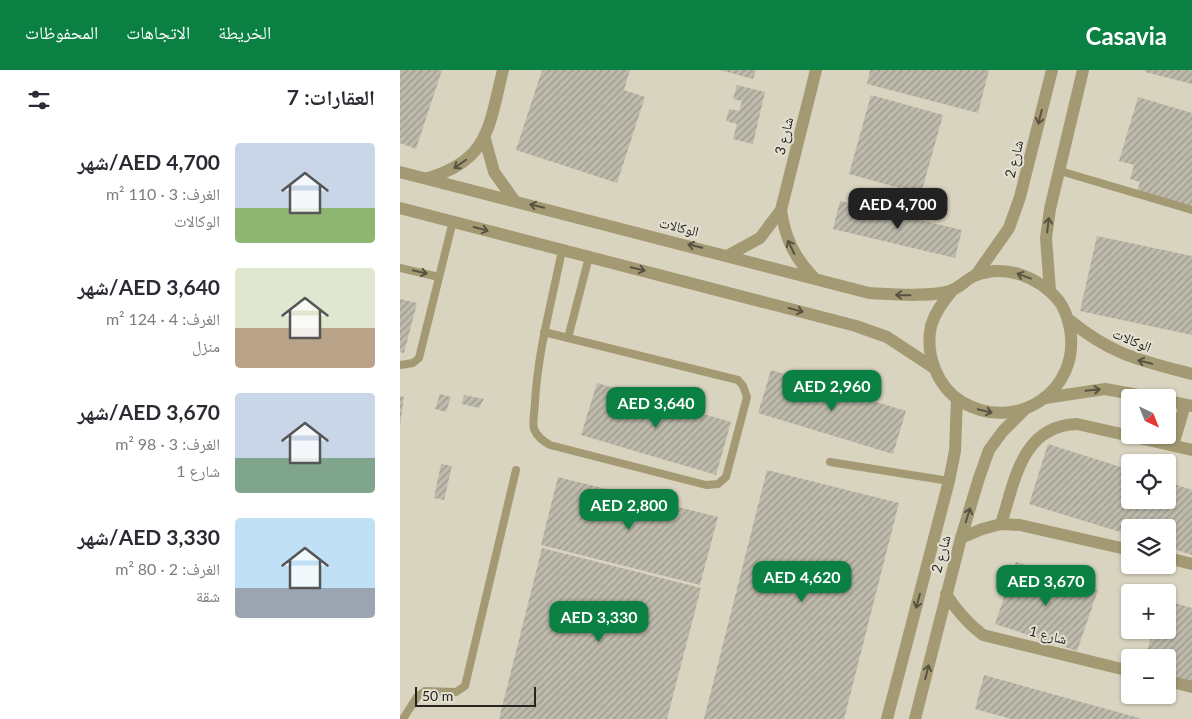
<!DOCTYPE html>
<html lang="ar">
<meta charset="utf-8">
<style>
body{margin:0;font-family:Lato,"Noto Naskh Arabic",sans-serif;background:#f2f2f3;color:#2b2b33;direction:rtl;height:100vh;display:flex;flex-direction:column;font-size:19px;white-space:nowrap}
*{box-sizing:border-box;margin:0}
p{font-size:16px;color:#7c7c81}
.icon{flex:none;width:28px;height:28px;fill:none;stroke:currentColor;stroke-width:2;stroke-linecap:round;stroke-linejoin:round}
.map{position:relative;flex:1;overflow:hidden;direction:ltr}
.details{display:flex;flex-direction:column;background:#fff;width:400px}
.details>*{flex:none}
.needle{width:32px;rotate:137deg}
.tools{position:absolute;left:721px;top:319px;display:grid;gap:10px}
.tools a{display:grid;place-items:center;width:55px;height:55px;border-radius:5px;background:#fff;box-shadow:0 1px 4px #0004;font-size:25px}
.scale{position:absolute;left:15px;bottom:12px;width:121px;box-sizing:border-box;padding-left:5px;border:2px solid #26241f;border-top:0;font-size:14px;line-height:18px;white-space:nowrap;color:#26241f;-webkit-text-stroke:4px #e3e0d1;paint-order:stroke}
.price{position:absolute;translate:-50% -42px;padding:0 11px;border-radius:10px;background:#0b8043;color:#fff;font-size:16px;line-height:32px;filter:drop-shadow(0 1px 2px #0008)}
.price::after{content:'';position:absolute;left:50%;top:30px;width:15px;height:11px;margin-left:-8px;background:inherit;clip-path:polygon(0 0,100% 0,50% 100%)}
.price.on{background:#222;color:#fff}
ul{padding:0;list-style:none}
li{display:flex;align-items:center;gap:15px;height:125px;padding:0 25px}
li span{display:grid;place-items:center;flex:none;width:140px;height:100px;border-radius:5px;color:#555}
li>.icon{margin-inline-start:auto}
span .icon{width:60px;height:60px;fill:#fffc;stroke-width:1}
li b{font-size:21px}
h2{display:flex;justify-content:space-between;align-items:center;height:60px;padding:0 25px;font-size:21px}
header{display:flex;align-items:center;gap:30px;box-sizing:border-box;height:70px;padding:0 25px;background:#0b8043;color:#fff}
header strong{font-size:24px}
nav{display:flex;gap:28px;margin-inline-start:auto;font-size:18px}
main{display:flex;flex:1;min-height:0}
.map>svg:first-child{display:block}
.built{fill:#d9d4bf;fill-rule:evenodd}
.building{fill:url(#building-hatch)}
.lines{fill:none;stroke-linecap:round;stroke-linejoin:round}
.lane{stroke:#a39a73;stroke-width:8}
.street{stroke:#a39a73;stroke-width:12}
.oneway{stroke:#585341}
.labels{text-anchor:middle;stroke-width:4;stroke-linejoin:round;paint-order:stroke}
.street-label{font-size:14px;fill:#26241f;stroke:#e3e0d1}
</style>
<header>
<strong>Casavia</strong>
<nav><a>الخريطة</a><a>الاتجاهات</a><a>المحفوظات</a></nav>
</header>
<main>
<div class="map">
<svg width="792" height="649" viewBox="0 0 792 649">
<defs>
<pattern id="building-hatch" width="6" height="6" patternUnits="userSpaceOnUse" patternTransform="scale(1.25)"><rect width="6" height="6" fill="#bebbac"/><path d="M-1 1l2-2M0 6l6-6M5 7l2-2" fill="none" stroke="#9a988b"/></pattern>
</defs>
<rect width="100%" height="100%" fill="#e3e0d1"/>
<!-- built -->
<path class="built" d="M0,0H792V649H0ZM730,328H768V365H730ZM730,392H768V430H730ZM730,458H768V495H730ZM730,522H768V560H730ZM730,588H768V625H730Z"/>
<!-- building -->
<g class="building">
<path d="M0,0H42L16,79L0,73Z"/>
<path d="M142,0H230L224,20L245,27L217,113L116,80Z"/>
<path d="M320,0H356L353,9Z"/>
<path d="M470,0H589L578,43L467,14Z"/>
<path d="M745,0H792V14L745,2Z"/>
<path d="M337,15L365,22L353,74L333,69L337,54L326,51L329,39L339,41L342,31L333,29Z"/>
<path d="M471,25L543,45L521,124L449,104Z"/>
<path d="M738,27L792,43V137L737,121L740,112L730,109L734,95L719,91Z"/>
<path d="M440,131L562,160L555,188L433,159Z"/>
<path d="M697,166L792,186V265L680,241Z"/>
<path d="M0,229L17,233L4,283L0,282Z"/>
<path d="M371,300L506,341L493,384L358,343Z"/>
<path d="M197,313L331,352L316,405L181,365Z"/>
<path d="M40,324L51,327L46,342L35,339Z"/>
<path d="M64,325L84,329L79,338L62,334Z"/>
<path d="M0,326L4,327L0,355Z"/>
<path d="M648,374L730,400V430H768V412L792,420V485L768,477V458H730V465L629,434Z"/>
<path d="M41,394L52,396L44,430L34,428Z"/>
<path d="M367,400L499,433L444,649H304Z"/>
<path d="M158,407L318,447L300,515L141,475Z"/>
<path d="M142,478L301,518L267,649H99Z"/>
<path d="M616,492L698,520L677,581L595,554Z"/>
<path d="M768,531L792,538V612L768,609V588H745L753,560H768Z"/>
<path d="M584,605L739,648V649H611L575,639Z"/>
</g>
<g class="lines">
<!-- lane -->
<g class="lane">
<path d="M660,101L792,140"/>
<path d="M0,198L39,207"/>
<path d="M144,262L338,310L343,316L347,327L326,407L318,414L306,415L150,375C143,371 137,367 134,359C132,352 135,340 135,332C138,280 152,231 162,180"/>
<path d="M168,268L189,187"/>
<path d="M0,295L13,293L19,288L53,151"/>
<path d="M430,392L549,411"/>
<path d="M3,649L17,627L25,621L56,622L65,616L116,400"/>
</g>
<!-- street -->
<g class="street">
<path d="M85,69L94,102L114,130"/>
<path d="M0,102L469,223C489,224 535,228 552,220C560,217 566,210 574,206C605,193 639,207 659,231C665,239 668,249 670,259C681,321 616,364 562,332C537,317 525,284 531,256C535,242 543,232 552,221"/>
<path d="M28,108C90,90 89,55 103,0"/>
<path d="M0,138L456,256L487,267L534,298"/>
<path d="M381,140C385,168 394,187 414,208"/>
<path d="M329,185L360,168L381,140L416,0"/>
<path d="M576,205L609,158L620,127L652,0"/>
<path d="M650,221L646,168L650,139L683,0"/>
<path d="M668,249C712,285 738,290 792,304"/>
<path d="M645,328L705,319L755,328"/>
<path d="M768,331L792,336"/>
<path d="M773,375L785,335"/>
<path d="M601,454C615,411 621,356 677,354L792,380"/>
<path d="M561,468L582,459L601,454L620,455L730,480"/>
<path d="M768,488L792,494"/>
<path d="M546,524C557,541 567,553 583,565L730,601"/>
<path d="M768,611L792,617"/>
<path d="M487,649L549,411L555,381L557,329"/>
<path d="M515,649L561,468L579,408L589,380L603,361L624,340"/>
</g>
</g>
<!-- one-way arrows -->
<defs><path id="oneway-shaft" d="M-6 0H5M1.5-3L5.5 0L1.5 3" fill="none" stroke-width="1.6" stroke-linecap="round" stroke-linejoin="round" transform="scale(1.25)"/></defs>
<g class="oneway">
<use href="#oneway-shaft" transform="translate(640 47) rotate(104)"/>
<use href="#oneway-shaft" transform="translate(60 94) rotate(145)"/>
<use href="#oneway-shaft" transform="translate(137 136) rotate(-166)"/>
<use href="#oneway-shaft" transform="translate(648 155) rotate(-83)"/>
<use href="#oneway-shaft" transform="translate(81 159) rotate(15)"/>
<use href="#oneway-shaft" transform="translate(295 176) rotate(-166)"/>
<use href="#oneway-shaft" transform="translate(391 177) rotate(-116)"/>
<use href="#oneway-shaft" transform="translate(238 199) rotate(14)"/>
<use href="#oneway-shaft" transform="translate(20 202) rotate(14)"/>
<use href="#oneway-shaft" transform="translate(624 206) rotate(-160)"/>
<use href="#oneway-shaft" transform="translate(503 225) rotate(-179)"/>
<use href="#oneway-shaft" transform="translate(396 240) rotate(15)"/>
<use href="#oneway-shaft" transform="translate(745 292) rotate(-166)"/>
<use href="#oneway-shaft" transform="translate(693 320) rotate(-6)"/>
<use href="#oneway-shaft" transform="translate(585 341) rotate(13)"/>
<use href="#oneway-shaft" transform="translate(568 445) rotate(-73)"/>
<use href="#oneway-shaft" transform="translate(518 531) rotate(105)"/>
<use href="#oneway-shaft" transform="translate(527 602) rotate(-76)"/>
</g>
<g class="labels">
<!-- street labels -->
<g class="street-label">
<text transform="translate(384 66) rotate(-76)" y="5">شارع 3</text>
<text transform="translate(614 89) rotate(-76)" y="5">شارع 2</text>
<text transform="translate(279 157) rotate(14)" y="5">الوكالات</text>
<text transform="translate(732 270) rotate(22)" y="5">الوكالات</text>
<text transform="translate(541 484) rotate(-75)" y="5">شارع 2</text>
<text transform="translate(648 565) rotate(14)" y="5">شارع 1</text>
</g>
</g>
</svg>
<div class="tools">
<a><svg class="needle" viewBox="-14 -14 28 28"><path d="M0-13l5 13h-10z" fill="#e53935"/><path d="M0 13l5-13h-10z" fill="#7c7c81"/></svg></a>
<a><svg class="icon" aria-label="locate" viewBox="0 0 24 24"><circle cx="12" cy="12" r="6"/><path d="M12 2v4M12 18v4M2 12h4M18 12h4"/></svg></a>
<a><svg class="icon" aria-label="layers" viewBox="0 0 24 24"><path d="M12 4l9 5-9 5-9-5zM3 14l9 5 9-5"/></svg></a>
<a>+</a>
<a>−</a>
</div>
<div class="scale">50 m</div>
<b class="price on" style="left:498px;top:160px">AED 4,700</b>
<b class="price" style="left:432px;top:342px">AED 2,960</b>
<b class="price" style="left:256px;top:359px">AED 3,640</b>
<b class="price" style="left:229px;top:461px">AED 2,800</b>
<b class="price" style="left:402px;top:533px">AED 4,620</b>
<b class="price" style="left:646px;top:537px">AED 3,670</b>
<b class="price" style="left:199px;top:573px">AED 3,330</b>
</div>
<section class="details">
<h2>العقارات: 7<svg class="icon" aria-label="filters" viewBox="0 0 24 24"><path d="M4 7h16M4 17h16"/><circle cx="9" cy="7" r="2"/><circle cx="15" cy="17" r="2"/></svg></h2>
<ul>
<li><span style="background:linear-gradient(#c9d6e8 65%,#8fb573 0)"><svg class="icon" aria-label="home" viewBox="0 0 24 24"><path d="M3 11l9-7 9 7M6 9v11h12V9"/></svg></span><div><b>AED 4,700/شهر</b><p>الغرف: 3 · 110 m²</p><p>الوكالات</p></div></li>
<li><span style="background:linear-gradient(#dfe7d0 60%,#b9a48a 0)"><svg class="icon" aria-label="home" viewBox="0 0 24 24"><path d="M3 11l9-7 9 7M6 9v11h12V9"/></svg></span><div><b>AED 3,640/شهر</b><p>الغرف: 4 · 124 m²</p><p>منزل</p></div></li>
<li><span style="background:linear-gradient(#c9d6e8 65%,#7fa58c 0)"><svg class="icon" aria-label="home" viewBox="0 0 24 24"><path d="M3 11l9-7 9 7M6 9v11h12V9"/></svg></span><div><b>AED 3,670/شهر</b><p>الغرف: 3 · 98 m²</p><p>شارع 1</p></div></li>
<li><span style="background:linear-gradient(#bfe0f5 70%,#9aa5b1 0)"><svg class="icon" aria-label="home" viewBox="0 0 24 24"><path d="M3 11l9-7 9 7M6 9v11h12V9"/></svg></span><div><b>AED 3,330/شهر</b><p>الغرف: 2 · 80 m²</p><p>شقة</p></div></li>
</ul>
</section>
</main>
